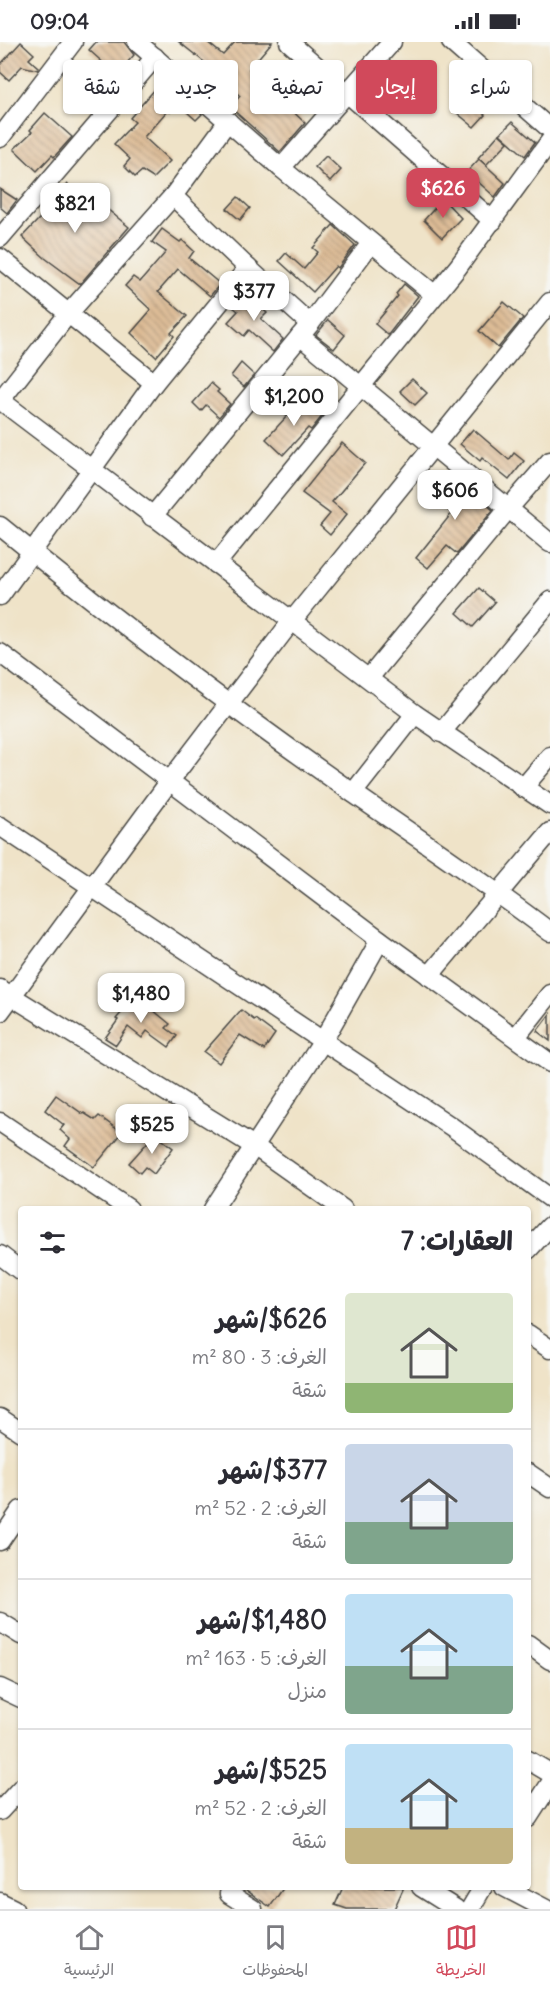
<!DOCTYPE html>
<html lang="ar">
<meta charset="utf-8">
<style>
body{margin:0;font-family:Delius,"Playpen Sans Arabic",sans-serif;background:#f7f7f7;color:#2b2b33;direction:rtl;height:100vh;display:flex;flex-direction:column;font-size:22px;white-space:nowrap}
*{box-sizing:border-box;margin:0}
p{font-size:20px;color:#7c7c81}
.icon{flex:none;width:33px;height:33px;fill:none;stroke:currentColor;stroke-width:2;stroke-linecap:round;stroke-linejoin:round}
.map{position:relative;flex:1;overflow:hidden;direction:ltr}
.sheet{position:absolute;left:18px;top:1164px;width:513px;height:684px;display:flex;flex-direction:column;background:#fff;border-radius:6px;box-shadow:0 2px 4px #0004;direction:rtl}
.sheet>*{flex:none}
.banner{position:absolute;left:18px;top:18px;width:514px;height:54px;direction:rtl;display:flex;gap:12px}
.price{position:absolute;translate:-50% -51px;padding:0 14px;border-radius:12px;background:#fff;color:#222;font-size:20px;line-height:39px;filter:drop-shadow(0 2px 3px #0008)}
.price::after{content:'';position:absolute;left:50%;top:36px;width:18px;height:14px;margin-left:-9px;background:inherit;clip-path:polygon(0 0,100% 0,50% 100%)}
.price.selected{background:#d1495b;color:#fff}
ul{padding:0;list-style:none}
li{display:flex;align-items:center;gap:18px;height:150px;padding:0 18px}
li+li{border-top:2px solid #e1e1e2}
li span{display:grid;place-items:center;flex:none;width:168px;height:120px;border-radius:6px;color:#555}
li>.icon{margin-inline-start:auto}
span .icon{width:72px;height:72px;fill:#fffc;stroke-width:1}
li b{font-size:26px}
h2{display:flex;justify-content:space-between;align-items:center;height:72px;padding:0 18px;font-size:26px}
.chip{padding:0 21px;border-radius:6px;background:#fff;box-shadow:0 2px 4px #0004;font-size:21px;line-height:54px}
.chip.selected{background:#d1495b;color:#fff}
.status{display:flex;justify-content:space-between;align-items:center;height:42px;padding:0 30px;background:#fff;direction:ltr}
.status svg{height:16px;fill:currentColor}
.dock{display:flex;justify-content:space-around;align-items:center;height:84px;border-top:2px solid #e1e1e2;background:#fff;font-size:16px;color:#7c7c81}
.dock a{display:grid;justify-items:center;gap:3px}
.dock .selected{color:#d1495b}
.map>svg:first-child{display:block}
.building{fill:url(#building-back-hatch)}
.lines{fill:none;stroke-linecap:round;stroke-linejoin:round}
.minor-casing{stroke:#484743;stroke-width:21}
.minor{stroke:#fff;stroke-width:18}
</style>
<div class="status"><b>09:04</b><svg viewBox="0 0 49 12"><path d="M0 12V9h3v3zM5 12V6h3v6zM10 12V3h3v9zM15 12V0h3v12zM26 1h20v11H26zM47 4h2v5h-2z"/></svg></div>
<div class="map">
<svg width="550" height="1867" viewBox="0 0 550 1867">
<defs>
<pattern id="building-back-hatch" width="6" height="6" patternUnits="userSpaceOnUse" patternTransform="scale(1.5)"><rect width="6" height="6" fill="#ddbc96"/><path d="M-1 5l2 2M0 0l6 6M5-1l2 2" fill="none" stroke="#b3997b"/></pattern>
</defs>
<rect width="100%" height="100%" fill="#f6f6f2"/>
<filter id="ink" filterUnits="userSpaceOnUse"><feTurbulence type="fractalNoise" baseFrequency=".0167" numOctaves="2"/><feDisplacementMap in="SourceGraphic" scale="12" xChannelSelector="R" yChannelSelector="G"/><feConvolveMatrix kernelMatrix="1 2 1 2 8 2 1 2 1" color-interpolation-filters="sRGB"/></filter>
<filter id="wash" filterUnits="userSpaceOnUse"><feTurbulence type="fractalNoise" baseFrequency=".008" numOctaves="4" result="noise"/><feDisplacementMap in="SourceGraphic" scale="24" xChannelSelector="R" yChannelSelector="G"/><feGaussianBlur stdDeviation="1.35" result="paint"/><feColorMatrix in="noise" values="0 0 0 0 0 0 0 0 0 0 0 0 0 0 0 0 0 1.4 0 .05"/><feComposite in="paint" operator="in"/></filter>
<g filter="url(#wash)">
<rect width="100%" height="100%" fill="#efe3c8"/>
<g id="blocks">
<!-- building -->
<g class="building">
<path d="M21,0L34,12L29,17L39,26L38,28L22,24L9,38L0,30V23Z"/>
<path d="M96,0H124L134,13L110,40L115,45L95,67L81,55L108,25L89,8Z"/>
<path d="M179,0H207L223,13L235,0H272L249,27L305,81L280,110L230,65L240,54L208,23Z"/>
<path d="M163,38L202,72L196,78L177,61L170,70L168,68L144,95L170,119L153,136L142,129L135,135L124,124L130,117L114,102L135,80L130,76Z"/>
<path d="M469,58L485,73L474,85L457,71Z"/>
<path d="M45,71L72,95L54,115L52,113L37,129L14,107L32,90L30,88Z"/>
<path d="M512,80L535,100L525,114L500,92Z"/>
<path d="M499,92L508,100L486,123L478,116Z"/>
<path d="M326,114L341,128L330,140L315,125Z"/>
<path d="M479,117L505,141L495,155L467,130Z"/>
<path d="M67,142L102,172L107,167L129,185L80,242L45,216L22,195L56,159L54,157Z"/>
<path d="M0,147L17,158L7,171L0,165Z"/>
<path d="M238,155L250,166L240,178L227,167Z"/>
<path d="M443,157L461,176L442,196L424,178Z"/>
<path d="M333,183L355,203L338,226L336,224L313,250L279,219L286,211L304,227L318,210L313,206Z"/>
<path d="M162,187L180,200L182,198L194,209L189,216L220,242L210,254L178,227L158,250L187,274L171,291L174,294L156,315L131,291L151,268L125,244L133,235L140,240L166,210L152,200Z"/>
<path d="M404,242L418,254L388,293L375,282L398,254L396,252Z"/>
<path d="M245,251L267,271L261,277L283,297L273,310L249,288L244,294L228,280L238,269L233,265Z"/>
<path d="M504,260L523,276L498,306L479,289Z"/>
<path d="M328,278L345,293L334,307L316,293Z"/>
<path d="M241,321L254,333L244,345L231,334Z"/>
<path d="M412,337L427,351L415,363L400,349Z"/>
<path d="M211,341L219,348L217,350L230,362L219,375L206,363L201,369L193,361Z"/>
<path d="M306,358L323,373L311,388L308,386L283,413L266,397L288,373L291,376Z"/>
<path d="M473,387L509,418L514,411L524,419L509,438L482,416L480,419L460,402Z"/>
<path d="M342,401L365,421L332,460L347,472L330,493L320,484L330,472L302,451Z"/>
<path d="M451,436L475,456L476,454L493,468L457,512L447,504L428,526L416,516L452,471L432,456Z"/>
<path d="M479,546L495,560L473,585L457,571Z"/>
<path d="M136,954L170,982L166,986L177,994L169,1005L147,989L142,996L128,985L116,1003L105,996L118,978L116,977Z"/>
<path d="M241,968L254,978L255,977L275,992L264,1008L240,993L219,1021L204,1010Z"/>
<path d="M550,972V999L537,989Z"/>
<path d="M56,1053L83,1072L84,1071L95,1078L99,1074L122,1091L94,1125L65,1104L70,1097L60,1088L64,1083L45,1068Z"/>
<path d="M155,1092L173,1106L154,1132L145,1125L140,1131L129,1121Z"/>
<path d="M242,1845H284L270,1865Z"/>
<path d="M343,1845H404L394,1867H347L335,1863Z"/>
</g>
</g>
</g>
<g filter="url(#ink)">
<use href="#blocks" fill-opacity="0" stroke="#484743" stroke-width="1.5"/>
<g class="lines">
<defs>
<g id="minor">
<path d="M137,0L281,126L435,253"/>
<path d="M289,0L493,179"/>
<path d="M451,0L550,87"/>
<path d="M0,96L73,0"/>
<path d="M281,126L392,0"/>
<path d="M173,154L248,226L310,282"/>
<path d="M0,196L155,15"/>
<path d="M0,216L154,341"/>
<path d="M300,294L550,501"/>
<path d="M0,358L415,672L550,763"/>
<path d="M0,359L68,272L173,154L228,79"/>
<path d="M152,475L310,282L371,201"/>
<path d="M0,484C114,577 232,667 353,751C419,797 486,841 550,890"/>
<path d="M216,522L458,225L550,99"/>
<path d="M0,554L154,341L248,226"/>
<path d="M0,611L380,898L550,1021"/>
<path d="M369,636L509,466L550,419"/>
<path d="M441,691L550,559"/>
<path d="M523,746L550,714"/>
<path d="M353,751L415,672"/>
<path d="M0,784L452,1085L550,1156"/>
<path d="M429,934L550,790"/>
<path d="M0,947L254,1104L343,1167"/>
<path d="M0,970L169,740L291,580L550,260"/>
<path d="M516,995L550,952"/>
<path d="M0,1080L129,1167"/>
<path d="M213,1167L323,999L380,898"/>
<path d="M528,1208L550,1184"/>
<path d="M0,1213L21,1229"/>
<path d="M528,1292L550,1307"/>
<path d="M0,1376L21,1390"/>
<path d="M528,1431L550,1446"/>
<path d="M0,1499L21,1468"/>
<path d="M0,1580L21,1593"/>
<path d="M528,1602L550,1618"/>
<path d="M0,1646L21,1656"/>
<path d="M528,1718L550,1731"/>
<path d="M0,1769L21,1746"/>
<path d="M528,1776L550,1742"/>
<path d="M421,1845L456,1867"/>
<path d="M504,1845L546,1867"/>
<path d="M229,1852L253,1867"/>
<path d="M0,1860L14,1867"/>
<path d="M470,1867L483,1845"/>
</g>
</defs>
<!-- minor casing -->
<use href="#minor" class="minor-casing"/>
<!-- minor -->
<use href="#minor" class="minor"/>
</g>
</g>
</svg>
<b class="price selected" style="left:443px;top:177px">$626</b>
<b class="price" style="left:75px;top:192px">$821</b>
<b class="price" style="left:254px;top:280px">$377</b>
<b class="price" style="left:294px;top:385px">$1,200</b>
<b class="price" style="left:455px;top:479px">$606</b>
<b class="price" style="left:141px;top:982px">$1,480</b>
<b class="price" style="left:152px;top:1113px">$525</b>
<div class="banner">
<a class="chip">شراء</a>
<a class="chip selected">إيجار</a>
<a class="chip">تصفية</a>
<a class="chip">جديد</a>
<a class="chip">شقة</a>
</div>
<section class="sheet">
<h2>العقارات: 7<svg class="icon" aria-label="filters" viewBox="0 0 24 24"><path d="M4 7h16M4 17h16"/><circle cx="9" cy="7" r="2"/><circle cx="15" cy="17" r="2"/></svg></h2>
<ul>
<li><span style="background:linear-gradient(#dfe7d0 75%,#8fb573 0)"><svg class="icon" aria-label="home" viewBox="0 0 24 24"><path d="M3 11l9-7 9 7M6 9v11h12V9"/></svg></span><div><b>$626/شهر</b><p>الغرف: 3 · 80 m²</p><p>شقة</p></div></li>
<li><span style="background:linear-gradient(#c9d6e8 65%,#7fa58c 0)"><svg class="icon" aria-label="home" viewBox="0 0 24 24"><path d="M3 11l9-7 9 7M6 9v11h12V9"/></svg></span><div><b>$377/شهر</b><p>الغرف: 2 · 52 m²</p><p>شقة</p></div></li>
<li><span style="background:linear-gradient(#bfe0f5 60%,#7fa58c 0)"><svg class="icon" aria-label="home" viewBox="0 0 24 24"><path d="M3 11l9-7 9 7M6 9v11h12V9"/></svg></span><div><b>$1,480/شهر</b><p>الغرف: 5 · 163 m²</p><p>منزل</p></div></li>
<li><span style="background:linear-gradient(#bfe0f5 70%,#c2b280 0)"><svg class="icon" aria-label="home" viewBox="0 0 24 24"><path d="M3 11l9-7 9 7M6 9v11h12V9"/></svg></span><div><b>$525/شهر</b><p>الغرف: 2 · 52 m²</p><p>شقة</p></div></li>
</ul>
</section>
</div>
<nav class="dock">
<a class="selected"><svg class="icon" aria-label="map" viewBox="0 0 24 24"><path d="M3 6l6-2 6 2 6-2v14l-6 2-6-2-6 2zM9 4v14M15 6v14"/></svg>الخريطة</a>
<a><svg class="icon" aria-label="saved" viewBox="0 0 24 24"><path d="M7 4h10v16l-5-4-5 4z"/></svg>المحفوظات</a>
<a><svg class="icon" aria-label="home" viewBox="0 0 24 24"><path d="M3 11l9-7 9 7M6 9v11h12V9"/></svg>الرئيسية</a>
</nav>
